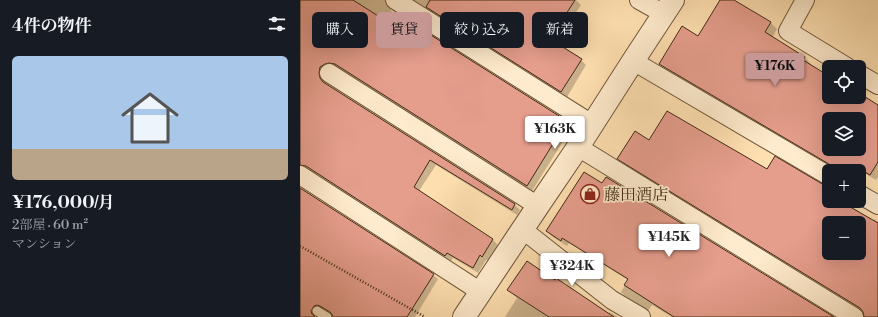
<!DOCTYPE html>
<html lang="ja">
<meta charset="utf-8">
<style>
body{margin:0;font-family:"Libre Bodoni","Noto Serif JP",serif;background:#242831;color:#f1f3f6;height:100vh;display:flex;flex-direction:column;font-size:15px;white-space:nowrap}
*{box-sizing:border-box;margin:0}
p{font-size:13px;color:#9ea1a6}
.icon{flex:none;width:22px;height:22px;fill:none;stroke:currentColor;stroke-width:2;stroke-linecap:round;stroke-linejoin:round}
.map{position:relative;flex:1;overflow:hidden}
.sheet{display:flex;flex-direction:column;background:#171b24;width:300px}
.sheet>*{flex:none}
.guide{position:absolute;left:12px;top:12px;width:380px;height:36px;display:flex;gap:8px}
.buttons{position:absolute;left:522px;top:60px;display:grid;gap:8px}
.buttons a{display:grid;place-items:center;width:44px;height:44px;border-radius:6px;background:#171b24;box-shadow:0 4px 16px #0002;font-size:20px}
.price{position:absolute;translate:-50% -34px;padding:0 9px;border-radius:4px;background:#fff;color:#222;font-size:13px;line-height:26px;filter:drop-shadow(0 1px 2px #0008)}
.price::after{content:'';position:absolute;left:50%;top:24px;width:12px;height:9px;margin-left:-6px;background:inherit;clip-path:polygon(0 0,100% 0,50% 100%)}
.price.on{background:#c59692;color:#111}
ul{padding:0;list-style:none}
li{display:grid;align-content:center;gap:8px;height:212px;padding:0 12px}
li span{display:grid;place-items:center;height:124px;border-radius:6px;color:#555}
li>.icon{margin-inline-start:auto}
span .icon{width:72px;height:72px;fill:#fffc;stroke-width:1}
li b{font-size:17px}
h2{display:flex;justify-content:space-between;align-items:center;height:48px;padding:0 12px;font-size:17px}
.pill{padding:0 14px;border-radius:6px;background:#171b24;box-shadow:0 4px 16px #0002;font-size:14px;line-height:36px}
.pill.on{background:#c59692;color:#111}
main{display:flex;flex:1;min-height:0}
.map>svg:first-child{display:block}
.shadow{fill:#0003;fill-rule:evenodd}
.building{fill:#e59d8c;stroke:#402b17;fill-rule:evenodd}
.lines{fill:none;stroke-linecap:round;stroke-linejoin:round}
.service-casing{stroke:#70583d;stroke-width:11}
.minor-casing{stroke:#70583d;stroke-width:20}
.tertiary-casing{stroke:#70583d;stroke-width:24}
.path{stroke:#402b17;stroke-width:2.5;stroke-dasharray:1 2;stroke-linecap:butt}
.service{stroke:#feeacc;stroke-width:9}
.minor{stroke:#feeacc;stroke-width:18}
.tertiary{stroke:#feeacc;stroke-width:22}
.labels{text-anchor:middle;stroke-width:3.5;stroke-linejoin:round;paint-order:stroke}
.poi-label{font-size:16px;fill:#402b17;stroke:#feeacc;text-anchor:start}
</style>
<main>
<section class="sheet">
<h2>4件の物件<svg class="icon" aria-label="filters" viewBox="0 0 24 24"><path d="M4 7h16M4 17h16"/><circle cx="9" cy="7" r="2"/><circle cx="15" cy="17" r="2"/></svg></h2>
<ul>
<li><span style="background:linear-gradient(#a9c7e8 75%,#b9a48a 0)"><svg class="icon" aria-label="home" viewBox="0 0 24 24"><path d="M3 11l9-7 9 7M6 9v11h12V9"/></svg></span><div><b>¥176,000/月</b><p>2部屋 · 60 m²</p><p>マンション</p></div></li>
</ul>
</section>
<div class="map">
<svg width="578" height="317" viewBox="0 0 578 317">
<rect width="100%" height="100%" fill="#fedfb0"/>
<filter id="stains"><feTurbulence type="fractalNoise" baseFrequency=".005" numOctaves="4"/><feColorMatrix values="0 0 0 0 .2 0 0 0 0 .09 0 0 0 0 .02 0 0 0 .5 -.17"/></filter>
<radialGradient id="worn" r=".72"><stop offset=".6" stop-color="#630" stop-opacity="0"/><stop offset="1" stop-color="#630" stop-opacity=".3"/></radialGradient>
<!-- shadow -->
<g class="shadow">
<path d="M0,0H91L89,5L91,11L266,121L272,127L232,191L41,69L36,67L23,79L25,84L215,205L220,210L217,215L136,165L119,191L193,240L198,245L188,261L186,260L178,273L153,258L151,261L0,163Z"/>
<path d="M113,0H276L281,5L255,44L281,60L286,65L267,97Z"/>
<path d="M421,0H432L471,23L477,29L472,38L504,57L511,64L509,65L529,77V97H559V94L578,107V177L576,180L559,170L538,171L366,70L360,64L399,38ZM529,119H559V149H529Z"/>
<path d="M350,141L468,170L529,187V201H541V202L573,221L574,219L578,222V317H565L564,312L325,165L319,159ZM529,223H559V253H529Z"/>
<path d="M0,188L133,275L138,279L115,317H34L33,315L23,309L19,310L16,312L15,317H0Z"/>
<path d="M247,231L532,317H372L352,305L348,311L327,298L321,292L328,280L269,243L267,246L253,237Z"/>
<path d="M209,290L308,314L309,312L318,317H205L217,298Z"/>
</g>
<!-- building -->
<g class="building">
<path d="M0,0H53L108,35L115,25L267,121L227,186L35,64L29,63L25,64L20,67L19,73L20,78L23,82L215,204L212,210L130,160L114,187L193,239L182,257L180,255L173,268L147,253L145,256L6,166L0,165Z"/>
<path d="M130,0H275L250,39L282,59L261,92L126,7Z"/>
<path d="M420,0H434L471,22L465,32L505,57L503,60L529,76V97H559V93L578,105V162L570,175L553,165L549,171H538L534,167L359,64L382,26L398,36ZM529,119H559V149H529Z"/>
<path d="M367,111L467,169L475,156L524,185L529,186V201H540L578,223V317H564L563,312L560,308L317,159L335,131L349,140ZM529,223H559V253H529Z"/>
<path d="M284,172L302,183L306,177L534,317H374L324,285L328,279L262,238L261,241L246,231Z"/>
<path d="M0,188L134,274L107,317H33L32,314L30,312L20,306L17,305L14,306L11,311L12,314L15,317H0Z"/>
<path d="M227,261L255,280L256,278L314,317H249L207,290Z"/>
</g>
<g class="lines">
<defs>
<path id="service" d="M17,311L27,317"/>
<g id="minor">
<path d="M95,0L292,124"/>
<path d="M339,0L364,14"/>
<path d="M505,0L488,31L547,67"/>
<path d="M333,61L529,176"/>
<path d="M29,73L238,206"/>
<path d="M559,74L578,85"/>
<path d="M278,147L554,317"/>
<path d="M0,175L181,292"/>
<path d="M559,194L578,205"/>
<path d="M222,229L312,300L341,317"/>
</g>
<path id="tertiary" d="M164,317L238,206L278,147L333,61L373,0"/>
</defs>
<!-- service casing -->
<use href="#service" class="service-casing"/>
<!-- minor casing -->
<use href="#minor" class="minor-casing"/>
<!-- tertiary casing -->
<use href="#tertiary" class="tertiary-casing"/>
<!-- path -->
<path class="path" d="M0,246L125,317"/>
<!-- service -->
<use href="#service" class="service"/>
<!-- minor -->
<use href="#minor" class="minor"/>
<!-- tertiary -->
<use href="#tertiary" class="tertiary"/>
</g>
<!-- icons -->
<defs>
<symbol id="shop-ring" viewBox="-11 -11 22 22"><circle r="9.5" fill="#feeacc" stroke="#8f2418" stroke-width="1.5"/><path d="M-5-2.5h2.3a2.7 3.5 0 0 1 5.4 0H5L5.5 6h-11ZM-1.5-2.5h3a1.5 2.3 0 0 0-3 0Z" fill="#8f2418"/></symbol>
</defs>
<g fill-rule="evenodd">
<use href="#shop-ring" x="279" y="183" width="22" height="22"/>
</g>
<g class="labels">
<!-- poi labels -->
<g class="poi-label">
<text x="304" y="200">藤田酒店</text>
</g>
</g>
<rect width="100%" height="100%" filter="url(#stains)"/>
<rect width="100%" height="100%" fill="url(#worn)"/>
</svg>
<div class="buttons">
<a><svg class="icon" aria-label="locate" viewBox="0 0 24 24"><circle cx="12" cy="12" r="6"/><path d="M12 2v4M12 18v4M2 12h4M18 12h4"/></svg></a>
<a><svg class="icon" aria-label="layers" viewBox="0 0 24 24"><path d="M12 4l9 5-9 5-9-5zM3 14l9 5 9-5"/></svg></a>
<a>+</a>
<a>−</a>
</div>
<b class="price on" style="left:475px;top:87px">¥176K</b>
<b class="price" style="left:255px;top:150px">¥163K</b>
<b class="price" style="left:369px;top:258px">¥145K</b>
<b class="price" style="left:272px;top:287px">¥324K</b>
<div class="guide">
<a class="pill">購入</a>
<a class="pill on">賃貸</a>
<a class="pill">絞り込み</a>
<a class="pill">新着</a>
</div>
</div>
</main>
